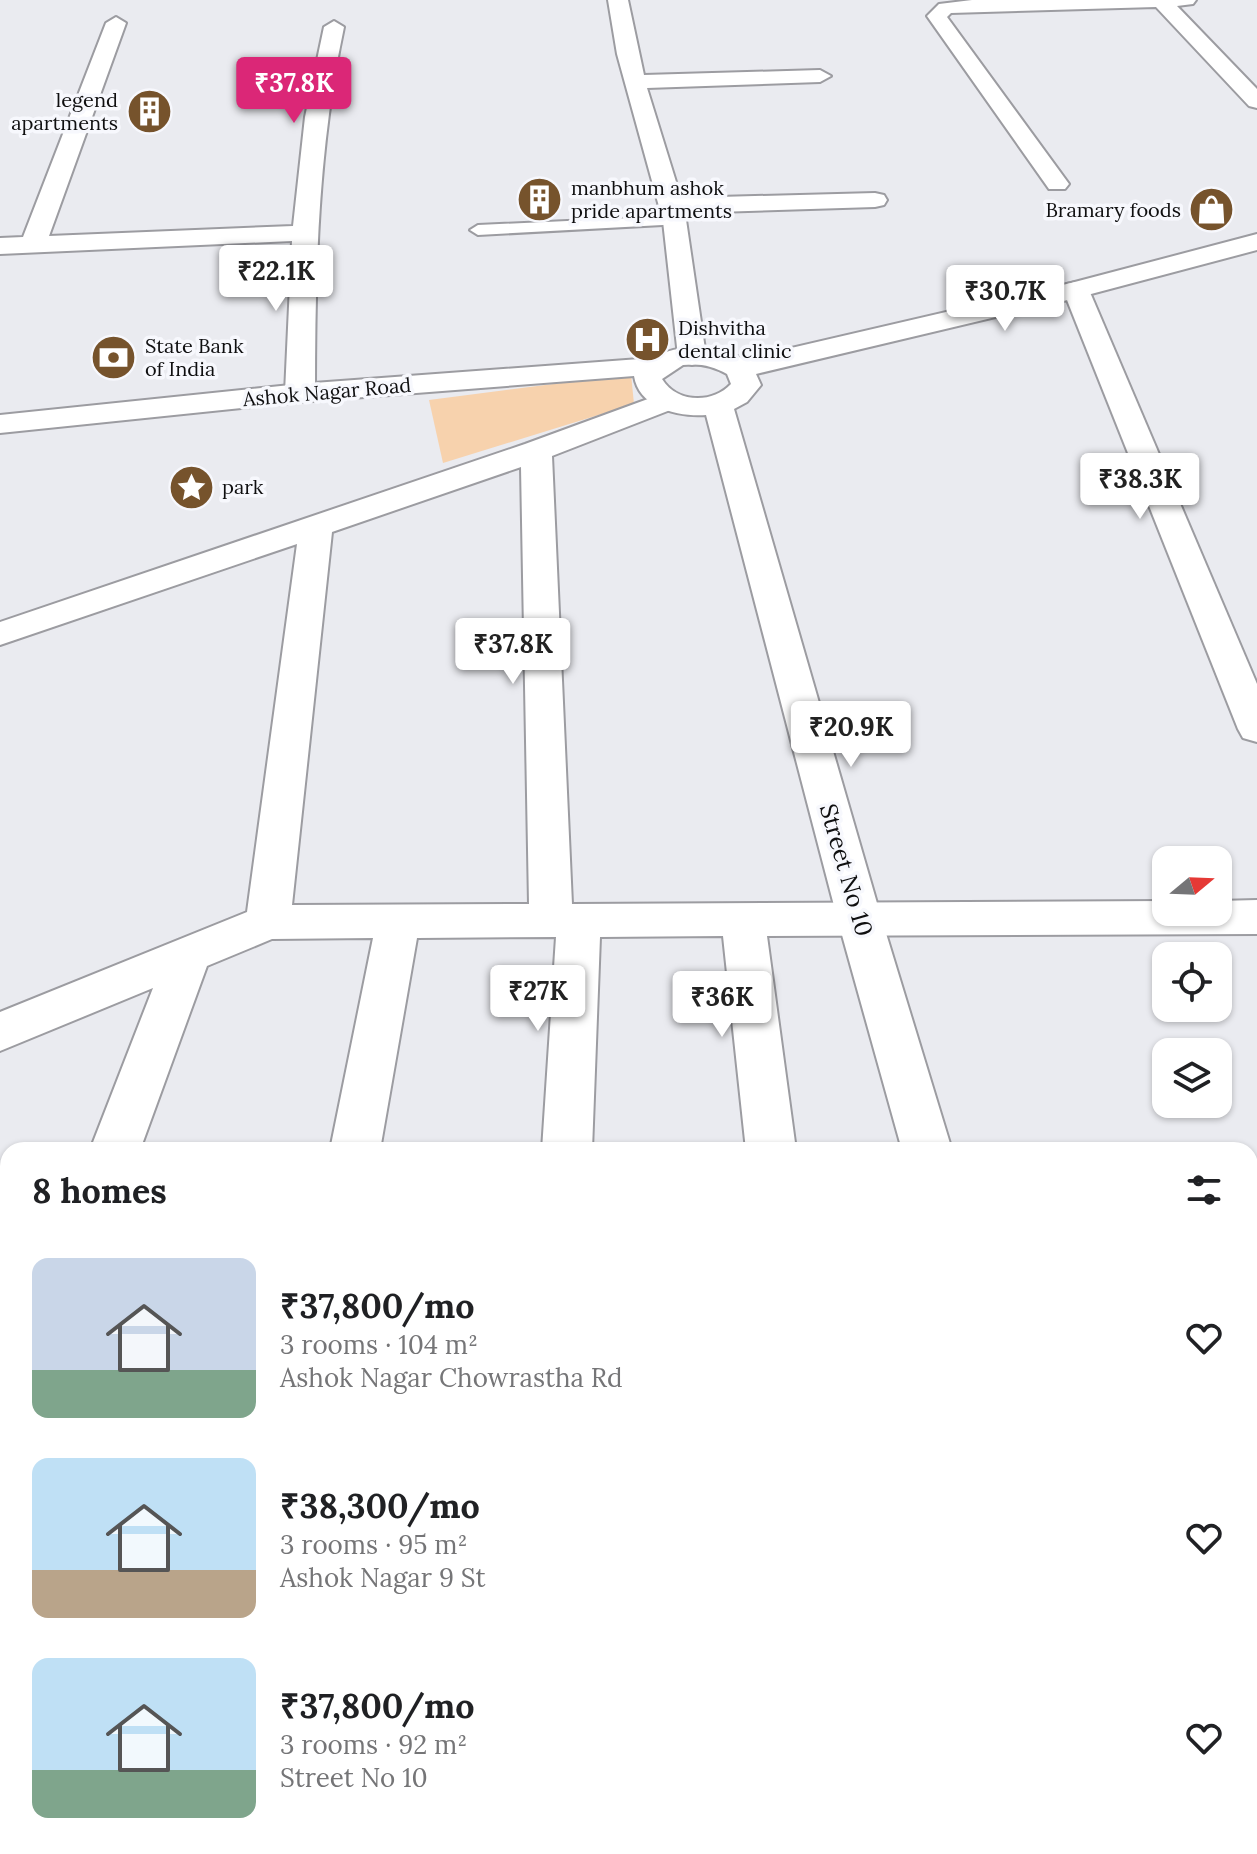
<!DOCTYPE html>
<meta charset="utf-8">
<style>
body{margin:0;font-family:Lora,serif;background:#f6f6f6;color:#202124;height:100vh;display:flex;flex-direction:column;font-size:30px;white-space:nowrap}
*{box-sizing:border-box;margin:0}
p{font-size:26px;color:#757577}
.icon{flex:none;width:44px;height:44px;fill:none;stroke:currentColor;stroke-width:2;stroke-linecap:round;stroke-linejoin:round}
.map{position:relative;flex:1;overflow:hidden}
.side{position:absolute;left:0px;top:1142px;width:1258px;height:712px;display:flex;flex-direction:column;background:#fff;border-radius:24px 24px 0 0;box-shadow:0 2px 6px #0004}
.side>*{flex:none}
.needle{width:52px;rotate:71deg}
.tools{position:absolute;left:1152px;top:846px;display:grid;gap:16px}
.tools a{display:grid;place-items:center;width:80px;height:80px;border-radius:16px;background:#fff;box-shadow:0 2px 6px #0004;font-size:40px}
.price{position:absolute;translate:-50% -68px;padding:0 18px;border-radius:8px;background:#fff;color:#222;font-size:26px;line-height:52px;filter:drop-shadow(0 2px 4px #0008)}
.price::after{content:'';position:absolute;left:50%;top:48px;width:24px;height:18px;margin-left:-12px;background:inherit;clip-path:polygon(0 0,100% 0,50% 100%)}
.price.current{background:#db2777;color:#fff}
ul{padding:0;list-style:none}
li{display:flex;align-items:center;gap:24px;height:200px;padding:0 32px}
li span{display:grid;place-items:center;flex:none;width:224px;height:160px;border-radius:16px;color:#555}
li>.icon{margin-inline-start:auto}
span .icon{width:96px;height:96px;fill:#fffc;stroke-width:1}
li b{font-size:34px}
h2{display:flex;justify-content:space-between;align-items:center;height:96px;padding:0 32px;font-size:34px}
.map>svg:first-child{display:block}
.green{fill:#f7d2ad}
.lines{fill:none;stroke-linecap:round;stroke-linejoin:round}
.lane-casing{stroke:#9c9ca1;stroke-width:4}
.street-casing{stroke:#9c9ca1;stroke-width:4}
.secondary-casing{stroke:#9c9ca1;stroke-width:4}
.lane{fill:#fff;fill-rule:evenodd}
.street{fill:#fff;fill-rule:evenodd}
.secondary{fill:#fff;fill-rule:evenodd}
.labels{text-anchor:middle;stroke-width:7;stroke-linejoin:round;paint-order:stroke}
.far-poi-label{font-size:20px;fill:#0f0f10;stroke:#f7f8fd;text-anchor:start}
.far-street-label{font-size:20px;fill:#0f0f10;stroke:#f7f8fd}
.street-label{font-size:24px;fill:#0f0f10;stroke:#f7f8fd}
</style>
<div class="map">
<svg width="1257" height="1854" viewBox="0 0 1257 1854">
<rect width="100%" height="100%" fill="#eaebf0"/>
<!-- green -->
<path class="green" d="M631,374L634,404L443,463L429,400Z"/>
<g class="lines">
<defs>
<path id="lane" d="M675,216L683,221L681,224L478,235L470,230L478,225Z"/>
<g id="street">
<path d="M608,0H628L644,75L820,70L831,76L820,82L647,88L681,198L875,193L884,195L887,200L884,205L875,207L685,213L706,356L702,362L692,365L682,362L678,356L663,221L617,54Z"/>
<path d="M972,0H1196L1193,4L1177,6L1257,89V108L1249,106L1156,7L951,13L947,17L1069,184L1065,189H1049L927,16L939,4Z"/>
<path d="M116,17L126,23L49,236L293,226L305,117L324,27L334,21L344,27C318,148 315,270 315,393L310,399L300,402L290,399L285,393L292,241L0,254V238L23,237L106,23Z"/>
<path d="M1076,282L1085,284L1089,290L1257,684V742L1243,738L1238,729L1063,290L1067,284Z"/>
<path d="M667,392L678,395L682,401L678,407L552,456L572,904L1166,901V912H1218V901L1257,900V934L767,936L796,1150H746L723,936L600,937L592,1150H542L556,937L417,938L380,1150H330L373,938L272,939L207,966L140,1150H90L153,988L0,1051V1012L247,912L297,544L0,645V622L525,444ZM521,467L529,904L292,905L332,532Z"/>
<rect x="1250" y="1293" width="7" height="52"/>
<path d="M8,1426V1504L0,1507V1429Z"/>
<path d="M191,1846H259L258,1854H188Z"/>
<rect x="494" y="1846" width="68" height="8"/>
<path d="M822,1846H890L892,1854H822Z"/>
</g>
<g id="secondary">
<path d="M1257,234V250L1076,298L756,374L761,385L747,402L734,409L881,917L952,1150H902L837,917L706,415C678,417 639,408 634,376L300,402L0,433V415L300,384L653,358C682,342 715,345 744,359L1071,283ZM683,365C700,363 713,366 727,374L731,384C712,404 677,403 662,379Z"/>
<path d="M1071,1846H1139L1142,1854H1072Z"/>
</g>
</defs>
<!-- lane casing -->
<use href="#lane" class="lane-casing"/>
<!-- street casing -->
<use href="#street" class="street-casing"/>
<!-- secondary casing -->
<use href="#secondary" class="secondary-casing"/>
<!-- lane -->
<use href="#lane" class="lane"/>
<!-- street -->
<use href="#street" class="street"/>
<!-- secondary -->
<use href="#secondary" class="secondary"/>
</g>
<!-- icons -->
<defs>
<symbol id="building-disc" viewBox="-11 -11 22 22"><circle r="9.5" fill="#76532c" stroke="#f7f8fd"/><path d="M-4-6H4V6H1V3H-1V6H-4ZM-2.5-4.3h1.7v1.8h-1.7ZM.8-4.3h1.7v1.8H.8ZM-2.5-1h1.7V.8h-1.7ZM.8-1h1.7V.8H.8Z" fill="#fff"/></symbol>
<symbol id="shop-disc" viewBox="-11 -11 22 22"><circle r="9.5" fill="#76532c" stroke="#f7f8fd"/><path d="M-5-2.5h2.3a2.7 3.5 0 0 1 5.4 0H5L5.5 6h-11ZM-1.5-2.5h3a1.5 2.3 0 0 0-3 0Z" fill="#fff"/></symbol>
<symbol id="hospital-disc" viewBox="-11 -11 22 22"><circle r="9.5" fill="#76532c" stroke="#f7f8fd"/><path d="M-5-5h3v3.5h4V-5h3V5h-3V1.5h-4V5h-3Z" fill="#fff"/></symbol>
<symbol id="bank-disc" viewBox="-11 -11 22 22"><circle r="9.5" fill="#76532c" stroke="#f7f8fd"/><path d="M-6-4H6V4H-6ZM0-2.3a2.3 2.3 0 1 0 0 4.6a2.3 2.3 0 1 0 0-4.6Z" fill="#fff"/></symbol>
<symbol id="sight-disc" viewBox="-11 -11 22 22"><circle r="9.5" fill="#76532c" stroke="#f7f8fd"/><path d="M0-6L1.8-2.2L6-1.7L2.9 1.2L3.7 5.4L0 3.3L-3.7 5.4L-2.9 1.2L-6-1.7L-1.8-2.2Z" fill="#fff"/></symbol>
</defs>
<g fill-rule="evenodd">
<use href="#building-disc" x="124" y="86" width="51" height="51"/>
<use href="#building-disc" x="514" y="174" width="51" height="51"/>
<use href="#shop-disc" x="1186" y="184" width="51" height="51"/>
<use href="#hospital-disc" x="622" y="314" width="51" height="51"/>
<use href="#bank-disc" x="88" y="332" width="51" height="51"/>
<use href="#sight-disc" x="166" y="462" width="51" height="51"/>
</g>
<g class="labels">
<!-- far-poi labels -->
<g class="far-poi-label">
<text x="118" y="107" text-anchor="end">legend<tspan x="118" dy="23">apartments</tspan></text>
<text x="571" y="195">manbhum ashok<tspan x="571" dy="23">pride apartments</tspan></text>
<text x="1181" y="217" text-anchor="end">Bramary foods</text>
<text x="678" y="335">Dishvitha<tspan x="678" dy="23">dental clinic</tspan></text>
<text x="145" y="353">State Bank<tspan x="145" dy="23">of India</tspan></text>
<text x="222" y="494">park</text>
</g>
<!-- far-street labels -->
<g class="far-street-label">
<text transform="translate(327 392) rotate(-5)" y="7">Ashok Nagar Road</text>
</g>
<!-- street labels -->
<g class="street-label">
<text transform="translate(846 870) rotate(74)" y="8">Street No 10</text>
</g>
</g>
</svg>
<div class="tools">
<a><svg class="needle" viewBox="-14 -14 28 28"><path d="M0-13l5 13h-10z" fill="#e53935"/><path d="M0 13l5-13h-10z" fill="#757577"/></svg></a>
<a><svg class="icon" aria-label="locate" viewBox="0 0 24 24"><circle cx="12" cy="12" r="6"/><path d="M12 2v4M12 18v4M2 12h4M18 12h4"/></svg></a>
<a><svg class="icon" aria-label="layers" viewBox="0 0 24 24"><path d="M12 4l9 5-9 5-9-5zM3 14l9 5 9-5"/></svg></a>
</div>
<b class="price current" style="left:294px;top:125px">₹37.8K</b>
<b class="price" style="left:276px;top:313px">₹22.1K</b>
<b class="price" style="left:1005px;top:333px">₹30.7K</b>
<b class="price" style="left:1140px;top:521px">₹38.3K</b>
<b class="price" style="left:513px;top:686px">₹37.8K</b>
<b class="price" style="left:851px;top:769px">₹20.9K</b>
<b class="price" style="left:538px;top:1033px">₹27K</b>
<b class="price" style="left:722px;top:1039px">₹36K</b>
<section class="side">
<h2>8 homes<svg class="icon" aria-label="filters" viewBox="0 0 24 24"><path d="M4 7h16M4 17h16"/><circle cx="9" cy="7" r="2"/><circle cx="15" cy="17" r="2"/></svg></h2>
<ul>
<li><span style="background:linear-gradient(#c9d6e8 70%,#7fa58c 0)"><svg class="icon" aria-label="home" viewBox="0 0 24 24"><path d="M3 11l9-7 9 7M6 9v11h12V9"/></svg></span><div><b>₹37,800/mo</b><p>3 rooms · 104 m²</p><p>Ashok Nagar Chowrastha Rd</p></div><svg class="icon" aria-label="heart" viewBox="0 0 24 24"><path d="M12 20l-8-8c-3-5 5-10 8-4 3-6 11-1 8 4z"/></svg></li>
<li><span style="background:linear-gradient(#bfe0f5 70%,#b9a48a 0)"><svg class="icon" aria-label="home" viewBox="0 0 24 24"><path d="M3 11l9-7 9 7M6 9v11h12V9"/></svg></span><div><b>₹38,300/mo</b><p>3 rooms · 95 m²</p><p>Ashok Nagar 9 St</p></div><svg class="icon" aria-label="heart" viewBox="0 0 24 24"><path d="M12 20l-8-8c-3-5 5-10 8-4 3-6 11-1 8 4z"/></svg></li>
<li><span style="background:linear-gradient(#bfe0f5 70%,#7fa58c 0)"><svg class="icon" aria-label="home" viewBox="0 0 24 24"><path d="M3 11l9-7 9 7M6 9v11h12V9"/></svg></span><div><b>₹37,800/mo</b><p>3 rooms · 92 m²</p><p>Street No 10</p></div><svg class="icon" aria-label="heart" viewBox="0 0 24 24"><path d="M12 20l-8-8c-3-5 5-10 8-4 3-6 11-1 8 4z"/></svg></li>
</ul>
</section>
</div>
